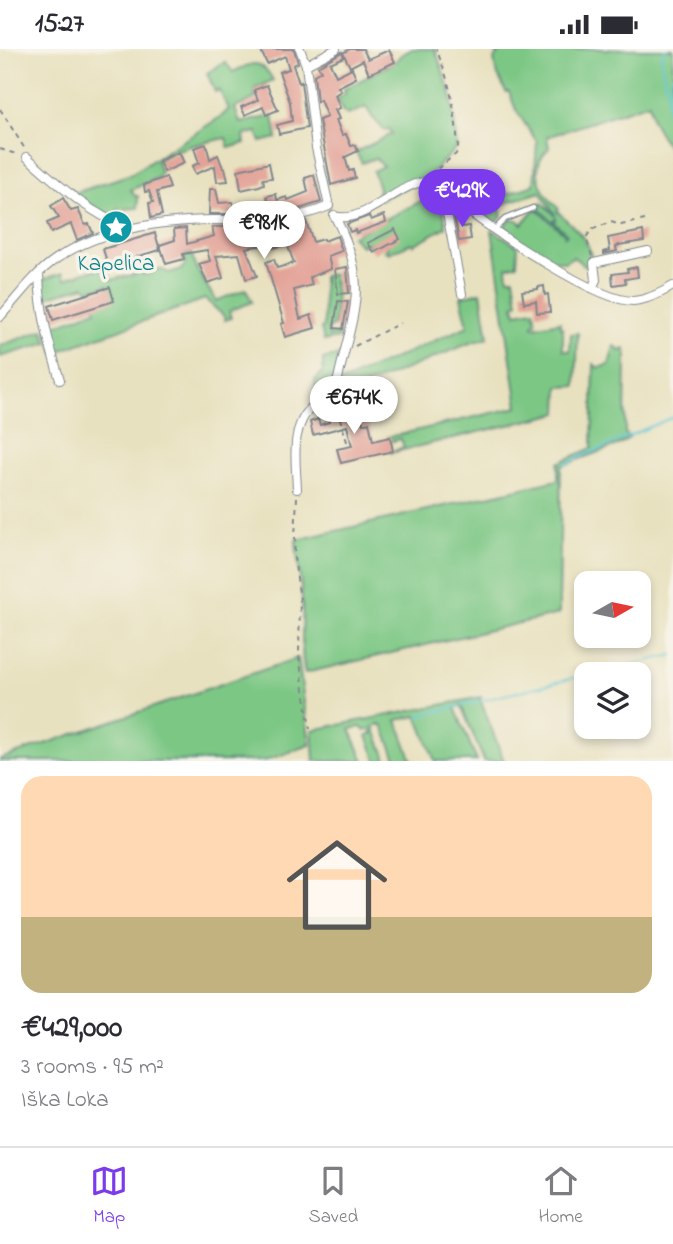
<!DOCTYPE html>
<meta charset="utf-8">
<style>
body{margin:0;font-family:"Indie Flower",sans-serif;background:#f7f7f7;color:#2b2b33;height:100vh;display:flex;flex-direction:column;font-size:26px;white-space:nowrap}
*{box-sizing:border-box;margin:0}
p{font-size:23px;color:#7c7c81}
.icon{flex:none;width:38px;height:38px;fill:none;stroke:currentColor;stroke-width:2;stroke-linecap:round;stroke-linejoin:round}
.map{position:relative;height:712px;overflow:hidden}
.sheet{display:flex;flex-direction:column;background:#fff;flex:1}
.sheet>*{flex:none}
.needle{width:46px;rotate:81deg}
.controls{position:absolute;left:574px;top:522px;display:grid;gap:14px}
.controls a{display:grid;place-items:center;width:77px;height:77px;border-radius:14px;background:#fff;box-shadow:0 4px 10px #0003;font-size:35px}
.price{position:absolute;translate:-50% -60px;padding:0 16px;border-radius:24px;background:#fff;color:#222;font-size:23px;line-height:46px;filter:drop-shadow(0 2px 4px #0008)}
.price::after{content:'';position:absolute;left:50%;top:42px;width:21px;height:16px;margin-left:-10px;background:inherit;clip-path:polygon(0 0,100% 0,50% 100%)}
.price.active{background:#7c3aed;color:#fff}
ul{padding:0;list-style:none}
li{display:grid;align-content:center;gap:14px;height:371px;padding:0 21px}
li span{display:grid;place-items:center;height:217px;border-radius:21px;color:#555}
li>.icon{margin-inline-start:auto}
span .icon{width:126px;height:126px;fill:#fffc;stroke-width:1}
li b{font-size:30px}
.status{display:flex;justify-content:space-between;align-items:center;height:49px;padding:0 35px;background:#fff;direction:ltr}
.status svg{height:19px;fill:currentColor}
.dock{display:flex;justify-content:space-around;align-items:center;height:98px;border-top:2px solid #e1e1e2;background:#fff;font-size:19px;color:#7c7c81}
.dock a{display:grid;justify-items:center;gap:4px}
.dock .active{color:#7c3aed}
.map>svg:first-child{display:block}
.green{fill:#7cc784;stroke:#4c7b71;stroke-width:2}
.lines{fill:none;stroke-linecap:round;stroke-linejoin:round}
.stream{stroke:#59c5d3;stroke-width:2}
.building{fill:#e3a297}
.lane-casing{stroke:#82888e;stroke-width:7}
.street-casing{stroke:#82888e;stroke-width:10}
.path{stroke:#82888e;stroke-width:2;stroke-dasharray:5 5;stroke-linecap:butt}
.lane{stroke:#fff;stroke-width:4.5}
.street{stroke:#fff;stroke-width:8}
.labels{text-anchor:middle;stroke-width:7;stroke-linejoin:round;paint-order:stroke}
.culture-label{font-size:23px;fill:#0d838f;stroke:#f7f3e8}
</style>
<div class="status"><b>15:27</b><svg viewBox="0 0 49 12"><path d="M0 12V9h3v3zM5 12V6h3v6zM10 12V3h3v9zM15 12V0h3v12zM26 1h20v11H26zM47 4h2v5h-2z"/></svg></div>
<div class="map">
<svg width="673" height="712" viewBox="0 0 673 712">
<rect width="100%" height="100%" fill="#f7f3e8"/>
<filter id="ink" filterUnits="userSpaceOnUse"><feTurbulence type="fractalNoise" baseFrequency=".0143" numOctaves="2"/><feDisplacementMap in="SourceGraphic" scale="14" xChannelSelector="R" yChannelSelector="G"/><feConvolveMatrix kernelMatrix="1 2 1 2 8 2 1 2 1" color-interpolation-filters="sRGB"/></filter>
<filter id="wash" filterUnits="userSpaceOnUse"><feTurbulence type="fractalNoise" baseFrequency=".00686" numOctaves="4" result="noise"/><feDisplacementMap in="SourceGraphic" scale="28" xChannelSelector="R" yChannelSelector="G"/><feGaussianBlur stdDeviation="1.57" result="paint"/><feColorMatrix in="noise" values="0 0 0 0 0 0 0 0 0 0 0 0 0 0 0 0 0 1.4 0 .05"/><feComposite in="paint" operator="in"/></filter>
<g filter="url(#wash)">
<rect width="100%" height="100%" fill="#e8e1bf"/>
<!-- green -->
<g class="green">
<path d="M412,0H435L451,45L457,98L428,128L380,151L377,147L379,139L373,122L383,117L375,109L362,114L356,103L392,85L389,80L384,81L372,68L366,58L348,66L343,63L337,50L345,45L344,40L395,13L401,6Z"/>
<path d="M502,0H673V112L670,102L652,71L649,54L547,88L549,99C528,118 540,143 558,159L557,162C572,177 595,193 591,217H586L573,208L564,213L546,210L501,181L510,170L517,171L522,175L535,159L565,185L564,188L567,185L554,173L556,168L552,172L537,158L542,154L556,167L540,143L499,156L502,167L493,175L467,158L534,136L537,93L516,61L509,43H506L496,22L494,10Z"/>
<path d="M225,13L233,23C252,13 261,9 273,31L254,40L256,49L235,59L240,74L273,67L277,89L261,93L257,83L244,86L245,94L229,99L226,89C202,94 177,98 157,112L161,124L159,128L131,141L135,147H138V159L118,160L117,171L72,145L131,125L222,67L229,60L219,41L215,43L207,24Z"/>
<path d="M439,143H441L446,178L413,196L411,194L389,204L385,202L388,198L385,193L371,199L367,194L361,197L352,187Z"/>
<path d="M492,181L518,197L517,215L507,218L508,229H514L518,254L514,256L516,264L534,261L536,274L533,275V278L560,273V278L563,279V301L570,302L571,285L578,284L576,337L559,338L558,364L555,365L390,404L404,398L401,390L388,393V388L518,358Z"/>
<path d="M191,205L199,224L216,252L246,240L252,253L229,262L231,269L225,271V268L205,250L54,304L47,280L96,261L95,257L110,243L107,236L88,241L85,237L41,250V231L63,224L65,230L88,222L108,219L110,231L142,224L143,226L152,224V221L161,220L169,224L182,220L186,214L184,207Z"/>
<path d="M333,225L336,250L334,276L328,280L329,287L339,284V289L324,292L321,279L324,277L323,227Z"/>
<path d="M481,243L488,289L470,294L367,336L371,354L369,373L362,374L358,360L347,363V360H344L339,334L468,277L461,248Z"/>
<path d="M43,281L48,294L0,308V297Z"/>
<path d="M614,297L617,298L619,302L625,300L626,307L625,384L629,389L620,395L561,417L559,565L305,624C299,599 304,577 302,552C301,531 297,511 296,491L558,431V414L592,399L594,315L598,319L609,316Z"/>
<path d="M341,306L332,341L315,351V331L323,323V310Z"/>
<path d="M298,609L310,696L264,712H0V710Z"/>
<path d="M481,648L480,650L504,712H484L461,656L455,659L477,712H435L417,667L397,671L412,712H397L383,677L379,676L374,678L387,712H377L367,687L373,684L371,680L365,682L361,678L350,680L364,712H314L312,681Z"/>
</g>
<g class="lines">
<!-- stream -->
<g class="stream">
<path d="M665,0L661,9L665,36"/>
<path d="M673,25C664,46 667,67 673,89"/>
<path d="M564,415L673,368"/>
<path d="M589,625L673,606"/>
<path d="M419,667L586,626"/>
</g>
</g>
<g id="blocks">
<!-- building -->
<g class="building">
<path d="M260,0H294L298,14L293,16L299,34L301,33L307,79L279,85L277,76L292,72L290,53L279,23L289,20L285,7L267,15Z"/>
<path d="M350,0H363L368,10L389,1L395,13L369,25L363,11L350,18L343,4Z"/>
<path d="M342,3L344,8L330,14L336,27L352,19L356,29L338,38L341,42L335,46L340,59L335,61L339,70L336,71L342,86L346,85L351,97L355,96L358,102L345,108L349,122L353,121L355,129L331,136L319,71L327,68L320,51L317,53L314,26L321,22L318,17Z"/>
<path d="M267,36L278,61L266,66L263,58L245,66L241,58L258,51L254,41Z"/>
<path d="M206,95L210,110L218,106L223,119H225L228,132L217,133L215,117L195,125L192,117L199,114L194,99Z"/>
<path d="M179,103L184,114L164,123L159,112Z"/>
<path d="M269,114L272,129L263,130L264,135L259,137L241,141L238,121Z"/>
<path d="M314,126L321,153L299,160L271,164L267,147L276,145L277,151L287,148L288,151L308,143L305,129Z"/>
<path d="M166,128L170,139L157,143L162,166L151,169L149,154L153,153L149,142L145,143L144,136Z"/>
<path d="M210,140H216L219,154L233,153V165H209Z"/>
<path d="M63,149L71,162L78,160L85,176L89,175L93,184L77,191L71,175L51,184L47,174L59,169L51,157Z"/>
<path d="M460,165L462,178L469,177L471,190L459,192L454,166Z"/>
<path d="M384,166L386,173L356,184L355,181L350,183L347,175L369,167L371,171Z"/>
<path d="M306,172L313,193L323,190L324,192L337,187L342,202L328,207L331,220L310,228L312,236L294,241L300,270L311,266L315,279L285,288L281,275L284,274L266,213L274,210L277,219L294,214L287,195L265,201L264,196L246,199L257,227L246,230L239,205L216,207L223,229L207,234L199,215L210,212L207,201L183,205L184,210L166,215L160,196L175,191L174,180L186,179L187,195L214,187L212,178H253V181L267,178L268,182Z"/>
<path d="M395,180L400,190L374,204L368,194Z"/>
<path d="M643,182L644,192L619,196L616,198L617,202L604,205V203L610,201L608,189Z"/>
<path d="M155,184L160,201L132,209L133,213L109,220L103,200Z"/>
<path d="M347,218L349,244L338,245L335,220Z"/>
<path d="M637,218L638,228L625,230L626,234L613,236L612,225L628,223L627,220Z"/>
<path d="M544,237L545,246L548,245L550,263L537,264L536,252L524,254L522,242L538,240V238Z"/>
<path d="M110,238L114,252L53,271L49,257Z"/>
<path d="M338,252L348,253L343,280L334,279Z"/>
<path d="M347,361L348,364L359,361L363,375L369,373L373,392L390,388L393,402L341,414L337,400L352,397L347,377L313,386L310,373L318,370L320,376L329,373L328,367Z"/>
</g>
</g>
</g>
<g filter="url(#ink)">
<use href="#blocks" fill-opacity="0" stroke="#82888e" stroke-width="2"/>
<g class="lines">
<defs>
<path id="lane" d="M495,180L505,170L533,159"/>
<g id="street">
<path d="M300,0L306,16"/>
<path d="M27,108C60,137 87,163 128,179"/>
<path d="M443,142L462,245"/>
<path d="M334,167C368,178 410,119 437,136C447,142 456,153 466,160C496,184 597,252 633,252C647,251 661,244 673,237"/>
<path d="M39,225C40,263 49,295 60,331"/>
<path d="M592,239L596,231L594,214L648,202"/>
<path d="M0,268C17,249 34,225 56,210C102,179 160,172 214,171C255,171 290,174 329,157L316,99L306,16L336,0"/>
<path d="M297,440C296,412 289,377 314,356C322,349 331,348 336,339C351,266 373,238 334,166"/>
</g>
</defs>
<!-- lane casing -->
<use href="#lane" class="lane-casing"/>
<!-- street casing -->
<use href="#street" class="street-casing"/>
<!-- path -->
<g class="path">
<path d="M0,60L25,100"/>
<path d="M0,100L19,106"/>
<path d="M432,127L433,123L456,105L458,99C456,64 450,32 436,0"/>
<path d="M592,207L586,189L591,181L611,173L621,176L645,171"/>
<path d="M355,297L400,274"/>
<path d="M334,350L348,396"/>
<path d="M297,448L294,508L300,550L299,607L310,680"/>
</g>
<!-- lane -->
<use href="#lane" class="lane"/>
<!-- street -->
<use href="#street" class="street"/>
</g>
</g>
<!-- icons -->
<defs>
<symbol id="sight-disc" viewBox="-11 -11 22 22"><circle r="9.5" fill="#0f9aa8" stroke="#f7f3e8"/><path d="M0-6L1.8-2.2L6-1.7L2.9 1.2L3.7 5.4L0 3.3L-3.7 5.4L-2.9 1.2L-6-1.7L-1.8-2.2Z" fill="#fff"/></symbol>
</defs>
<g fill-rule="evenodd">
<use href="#sight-disc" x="97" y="159" width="38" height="38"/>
</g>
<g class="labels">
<!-- culture labels -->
<g class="culture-label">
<text x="116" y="221">Kapelica</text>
</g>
</g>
</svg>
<div class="controls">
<a><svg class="needle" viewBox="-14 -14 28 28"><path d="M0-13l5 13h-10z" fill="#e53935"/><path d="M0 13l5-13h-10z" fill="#7c7c81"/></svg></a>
<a><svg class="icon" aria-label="layers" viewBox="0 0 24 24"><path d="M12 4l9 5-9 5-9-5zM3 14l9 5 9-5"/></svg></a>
</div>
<b class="price active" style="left:462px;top:180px">€429K</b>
<b class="price" style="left:264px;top:212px">€981K</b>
<b class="price" style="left:354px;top:387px">€674K</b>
</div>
<section class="sheet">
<ul>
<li><span style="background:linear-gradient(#ffd9b3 65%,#c2b280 0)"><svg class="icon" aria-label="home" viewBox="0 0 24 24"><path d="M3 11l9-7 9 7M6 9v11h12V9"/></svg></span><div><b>€429,000</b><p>3 rooms · 95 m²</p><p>Iška Loka</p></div></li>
</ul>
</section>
<nav class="dock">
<a class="active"><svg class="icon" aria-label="map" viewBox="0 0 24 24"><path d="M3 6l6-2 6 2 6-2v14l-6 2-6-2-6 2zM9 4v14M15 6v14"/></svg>Map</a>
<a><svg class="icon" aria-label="saved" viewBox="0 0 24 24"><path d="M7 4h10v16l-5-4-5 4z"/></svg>Saved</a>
<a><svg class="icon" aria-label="home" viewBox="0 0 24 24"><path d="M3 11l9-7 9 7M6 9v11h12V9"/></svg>Home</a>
</nav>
